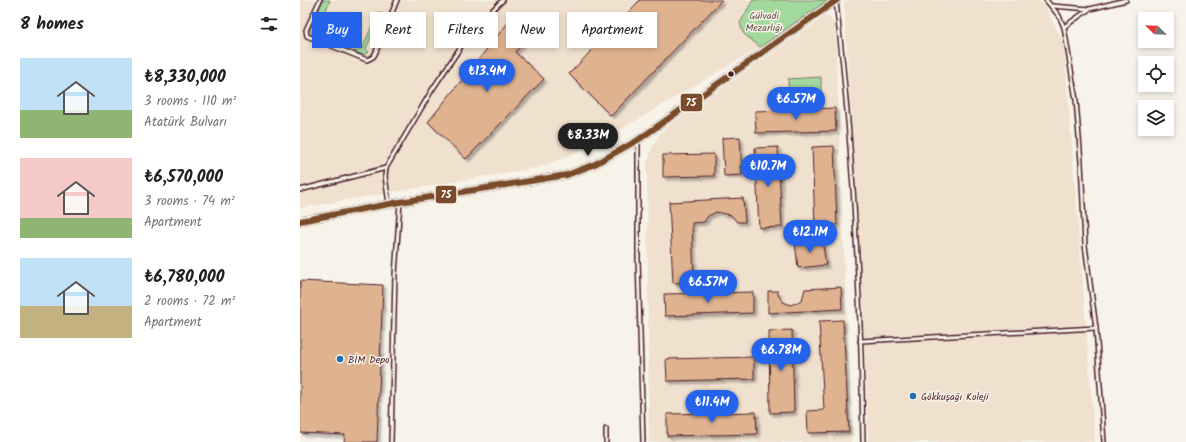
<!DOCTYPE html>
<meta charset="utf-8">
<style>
body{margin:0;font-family:Kalam,sans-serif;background:#f2f2f2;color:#202124;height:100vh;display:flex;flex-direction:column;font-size:15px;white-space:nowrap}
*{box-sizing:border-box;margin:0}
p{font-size:13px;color:#757577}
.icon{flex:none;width:22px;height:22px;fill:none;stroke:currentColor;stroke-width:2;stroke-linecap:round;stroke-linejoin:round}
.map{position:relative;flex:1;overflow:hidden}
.sheet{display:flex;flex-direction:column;background:#fff;width:300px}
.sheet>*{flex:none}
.top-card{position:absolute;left:12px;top:12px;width:380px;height:36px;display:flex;gap:8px}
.needle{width:26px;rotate:293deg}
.tools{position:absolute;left:838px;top:12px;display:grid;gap:8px}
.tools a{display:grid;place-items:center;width:36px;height:36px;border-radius:0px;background:#fff;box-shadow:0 2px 6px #0003;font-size:20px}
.price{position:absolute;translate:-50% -34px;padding:0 9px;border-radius:14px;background:#2563eb;color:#fff;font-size:13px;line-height:26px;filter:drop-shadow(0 1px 2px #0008)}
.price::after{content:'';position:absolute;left:50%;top:24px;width:12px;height:9px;margin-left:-6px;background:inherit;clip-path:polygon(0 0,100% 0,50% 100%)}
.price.on{background:#222;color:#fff}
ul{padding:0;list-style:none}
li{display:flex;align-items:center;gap:12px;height:100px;padding:0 20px}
li span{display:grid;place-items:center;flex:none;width:112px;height:80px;border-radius:0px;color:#555}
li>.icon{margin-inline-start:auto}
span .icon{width:48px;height:48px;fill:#fffc;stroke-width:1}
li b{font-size:17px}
h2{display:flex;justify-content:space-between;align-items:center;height:48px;padding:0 20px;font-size:17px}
.chip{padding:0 14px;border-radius:0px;background:#fff;box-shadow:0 2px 6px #0003;font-size:14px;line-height:36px}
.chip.on{background:#2563eb;color:#fff}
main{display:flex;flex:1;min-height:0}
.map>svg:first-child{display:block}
.built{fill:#f0e0ce}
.green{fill:#a2d99d;stroke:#767c64}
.building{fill:#e0b390;stroke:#4a1f2b;filter:url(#shadow)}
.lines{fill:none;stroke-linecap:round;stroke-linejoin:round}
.lane-casing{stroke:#4a1f2b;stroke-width:6}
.street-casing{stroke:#4a1f2b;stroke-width:9}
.lane{stroke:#f7f3e8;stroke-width:3}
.street{stroke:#f7f3e8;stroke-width:6}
.bus-1-casing{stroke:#f7f3e8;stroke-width:9}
.bus-1{stroke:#7a4b2a;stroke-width:6}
.bus-dot{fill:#4a1f2b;stroke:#f7f3e8;stroke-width:1.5}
.poi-dot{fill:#1f6fb2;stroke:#f7f3e8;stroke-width:1.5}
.labels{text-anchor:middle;stroke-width:3;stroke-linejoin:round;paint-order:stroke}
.park-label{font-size:10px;fill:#604e48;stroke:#f7f3e8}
.poi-label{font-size:10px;fill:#4a1f2b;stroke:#f7f3e8;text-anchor:start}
.line-badge{stroke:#f7f3e8;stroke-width:1.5}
.badge-label{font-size:11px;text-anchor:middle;font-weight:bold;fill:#fff}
</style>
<main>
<section class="sheet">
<h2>8 homes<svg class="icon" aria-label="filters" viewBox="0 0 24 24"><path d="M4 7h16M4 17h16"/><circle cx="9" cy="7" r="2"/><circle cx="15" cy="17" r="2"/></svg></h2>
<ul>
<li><span style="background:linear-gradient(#bfe0f5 65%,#8fb573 0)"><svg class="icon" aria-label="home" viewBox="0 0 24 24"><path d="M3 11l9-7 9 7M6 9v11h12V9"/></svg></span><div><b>₺8,330,000</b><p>3 rooms · 110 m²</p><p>Atatürk Bulvarı</p></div></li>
<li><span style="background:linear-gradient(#f6c9c9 75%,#8fb573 0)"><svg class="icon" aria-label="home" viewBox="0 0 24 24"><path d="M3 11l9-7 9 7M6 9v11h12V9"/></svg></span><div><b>₺6,570,000</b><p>3 rooms · 74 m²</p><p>Apartment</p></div></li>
<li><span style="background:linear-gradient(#bfe0f5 60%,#c2b280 0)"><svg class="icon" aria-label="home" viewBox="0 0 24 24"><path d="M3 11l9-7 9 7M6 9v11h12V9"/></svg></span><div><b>₺6,780,000</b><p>2 rooms · 72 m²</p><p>Apartment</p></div></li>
</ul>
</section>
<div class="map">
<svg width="886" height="442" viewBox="0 0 886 442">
<defs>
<filter id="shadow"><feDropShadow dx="3" dy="3" stdDeviation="1" flood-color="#0004"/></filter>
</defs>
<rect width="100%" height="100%" fill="#f7f3e8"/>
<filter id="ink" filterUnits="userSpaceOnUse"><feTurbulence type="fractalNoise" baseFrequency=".025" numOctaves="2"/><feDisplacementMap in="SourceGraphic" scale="8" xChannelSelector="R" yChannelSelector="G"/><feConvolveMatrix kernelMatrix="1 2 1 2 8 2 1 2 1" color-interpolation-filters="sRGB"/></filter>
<g filter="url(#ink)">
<!-- built -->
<g class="built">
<path d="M0,0H453L440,23L443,33L460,47L291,147L240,167L0,208Z"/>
<path d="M549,0H737L746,7L764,45L795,442H568L565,350L544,3Z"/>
<path d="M524,17H530L535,27L551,442H349L347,165L352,148L359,135L372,123Z"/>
</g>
<!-- green -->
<g class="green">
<path d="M23,0H30L18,30L28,35L27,37L34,40L31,43L12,35L10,30Z"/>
<path d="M453,0H528L460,47L443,33L440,23Z"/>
<path d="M78,12L83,14L80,21L78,20L66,49L69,52L64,55L54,52L56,49H62Z"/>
<path d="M521,77V95L489,96L488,79Z"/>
</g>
<!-- building -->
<g class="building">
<path d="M340,0H422L311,116L269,74Z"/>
<path d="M211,19L229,35L215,52L244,79L166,159L128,122Z"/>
<path d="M535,108L536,131L456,133L455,111Z"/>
<path d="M440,137L442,175L424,176L422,138Z"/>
<path d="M534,146L537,225L515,226L512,147Z"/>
<path d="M478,147L482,227L459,228L455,148Z"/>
<path d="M414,154V176L363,177V155Z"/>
<path d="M443,198L445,222H437L431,215L416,212L408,216L404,222L392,223L394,282L373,283L369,202Z"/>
<path d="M522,239L526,265L498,268L495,242Z"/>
<path d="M0,281L83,285L77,442H44L45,435L0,433Z"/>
<path d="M541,287L542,309L468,313V291H478V295L483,302L491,305L502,300L505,289Z"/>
<path d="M453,292V313L365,316L364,294Z"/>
<path d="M543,320L549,432L508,433L507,411L524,410L519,321Z"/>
<path d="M492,330L494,412L470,413L469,331Z"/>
<path d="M454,357V379L367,381L366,359Z"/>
<path d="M456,412L457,434L367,436V414Z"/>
</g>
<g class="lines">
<defs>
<g id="lane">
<path d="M20,0L6,30L7,36L67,60L73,57L75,54L97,0"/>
<path d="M746,0L759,16L764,27L776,100L781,162L785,245L796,328L804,442"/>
<path d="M536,1C553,147 561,294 563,442"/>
<path d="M752,6L790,9L826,0"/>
<path d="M764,27L788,10"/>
<path d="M338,140V258L343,442"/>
<path d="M0,190L86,168"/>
<path d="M89,204L85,176L86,168L132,90L164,42L179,23L203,0"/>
<path d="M560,341L796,328"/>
<path d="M306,429V442"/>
<path d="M91,442L95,275L100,202"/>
</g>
<path id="street" d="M0,221L100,202L267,175L295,164L338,140L537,0"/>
</defs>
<!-- lane casing -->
<use href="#lane" class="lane-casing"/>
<!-- street casing -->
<use href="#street" class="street-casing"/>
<!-- lane -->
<use href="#lane" class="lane"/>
<!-- street -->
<use href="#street" class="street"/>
<defs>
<path id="bus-1" d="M0,221L100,202L267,175L295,164L338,140L537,0"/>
</defs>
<!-- bus-1 casing -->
<use href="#bus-1" class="bus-1-casing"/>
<!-- bus-1 -->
<use href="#bus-1" class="bus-1"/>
</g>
</g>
<!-- markers -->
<circle class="bus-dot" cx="431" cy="74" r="3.5"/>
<g class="poi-dot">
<circle cx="40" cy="359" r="4"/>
<circle cx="613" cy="396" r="4"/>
</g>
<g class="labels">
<!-- park labels -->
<g class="park-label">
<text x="464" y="19">Gülvadi<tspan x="464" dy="12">Mezarlığı</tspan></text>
</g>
<!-- poi labels -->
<g class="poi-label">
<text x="48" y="363">BİM Depo</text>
<text x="621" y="400">Gökkuşağı Koleji</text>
</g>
</g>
<g class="line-badge">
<rect x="380" y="93" width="23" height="19" rx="4" fill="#7a4b2a"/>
<rect x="135" y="185" width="22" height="19" rx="4" fill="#7a4b2a"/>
</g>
<g class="badge-label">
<text x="391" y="106">75</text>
<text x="146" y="198">75</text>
</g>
</svg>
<div class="tools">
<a><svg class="needle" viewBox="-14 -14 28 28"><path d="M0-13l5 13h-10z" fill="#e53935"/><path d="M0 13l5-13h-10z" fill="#757577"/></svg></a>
<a><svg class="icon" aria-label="locate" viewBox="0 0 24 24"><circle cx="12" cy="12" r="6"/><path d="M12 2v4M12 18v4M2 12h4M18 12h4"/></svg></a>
<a><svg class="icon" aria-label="layers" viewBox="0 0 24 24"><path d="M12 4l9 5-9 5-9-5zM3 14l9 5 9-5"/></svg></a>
</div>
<b class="price" style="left:187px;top:93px">₺13.4M</b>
<b class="price" style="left:496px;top:121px">₺6.57M</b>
<b class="price on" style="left:288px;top:157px">₺8.33M</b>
<b class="price" style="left:468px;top:188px">₺10.7M</b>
<b class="price" style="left:510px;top:254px">₺12.1M</b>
<b class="price" style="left:408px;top:304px">₺6.57M</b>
<b class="price" style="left:481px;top:372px">₺6.78M</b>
<b class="price" style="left:412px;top:424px">₺11.4M</b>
<div class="top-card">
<a class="chip on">Buy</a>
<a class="chip">Rent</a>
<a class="chip">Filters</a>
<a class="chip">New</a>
<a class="chip">Apartment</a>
</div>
</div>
</main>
